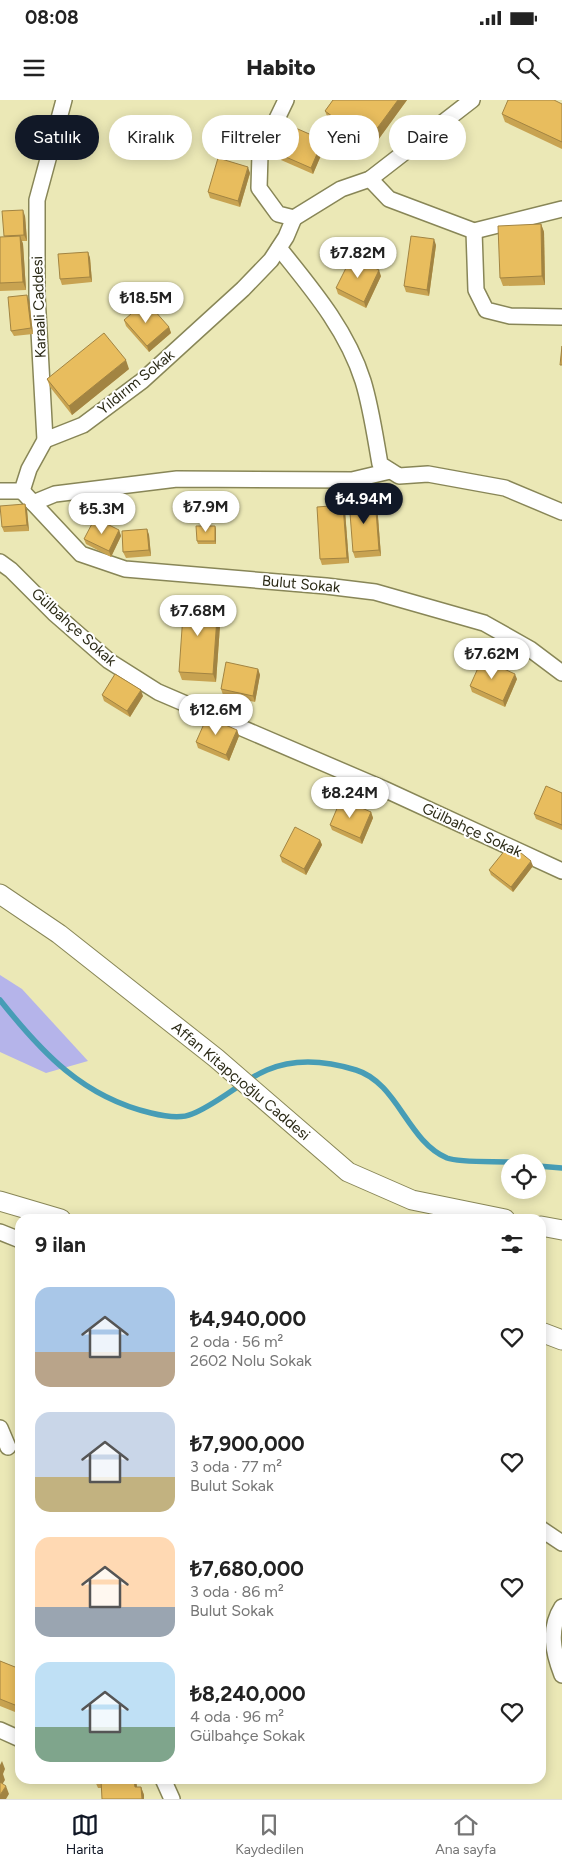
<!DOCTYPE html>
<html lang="tr">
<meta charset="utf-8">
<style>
body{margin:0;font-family:Figtree,sans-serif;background:#f6f6f6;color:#222;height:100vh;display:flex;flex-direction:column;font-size:19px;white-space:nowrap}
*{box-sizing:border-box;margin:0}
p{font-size:16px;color:#767676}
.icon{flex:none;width:28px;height:28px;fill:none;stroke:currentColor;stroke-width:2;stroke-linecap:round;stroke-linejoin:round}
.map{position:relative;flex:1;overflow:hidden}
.panel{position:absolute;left:15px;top:1114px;width:531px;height:570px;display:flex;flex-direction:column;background:#fff;border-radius:15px;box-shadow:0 2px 12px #0003}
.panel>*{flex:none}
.hud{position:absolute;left:15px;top:15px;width:532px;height:45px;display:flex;gap:10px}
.tools{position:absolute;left:501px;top:1054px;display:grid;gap:10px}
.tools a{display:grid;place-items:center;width:45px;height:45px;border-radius:50%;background:#fff;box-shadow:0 2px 12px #0003;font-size:25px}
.price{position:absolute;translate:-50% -42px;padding:0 11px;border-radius:18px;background:#fff;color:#222;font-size:16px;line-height:32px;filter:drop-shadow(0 1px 2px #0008)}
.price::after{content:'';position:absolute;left:50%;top:30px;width:15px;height:11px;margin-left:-8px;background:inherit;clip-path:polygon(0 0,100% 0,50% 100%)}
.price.selected{background:#111827;color:#fff}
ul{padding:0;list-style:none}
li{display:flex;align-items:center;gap:15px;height:125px;padding:0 20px}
li span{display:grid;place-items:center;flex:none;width:140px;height:100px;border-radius:15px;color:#555}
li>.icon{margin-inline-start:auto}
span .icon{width:60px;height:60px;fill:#fffc;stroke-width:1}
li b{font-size:21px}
h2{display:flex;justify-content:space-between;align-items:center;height:60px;padding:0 20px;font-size:21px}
.chip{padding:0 18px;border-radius:22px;background:#fff;box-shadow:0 2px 12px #0003;font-size:18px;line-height:45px}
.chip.selected{background:#111827;color:#fff}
.status{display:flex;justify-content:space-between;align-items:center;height:35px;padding:0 25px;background:#fff;direction:ltr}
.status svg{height:14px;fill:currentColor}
header{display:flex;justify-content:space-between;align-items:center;height:65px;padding:0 20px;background:#fff;font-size:22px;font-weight:800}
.menu{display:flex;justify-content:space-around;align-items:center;height:70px;border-top:1px solid #e0e0e0;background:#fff;font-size:14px;color:#767676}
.menu a{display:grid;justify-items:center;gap:2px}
.menu .selected{color:#111827}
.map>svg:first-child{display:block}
.green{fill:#b5b4ea}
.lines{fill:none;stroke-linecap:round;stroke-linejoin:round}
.stream{stroke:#479db6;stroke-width:5.5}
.minor-casing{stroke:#888657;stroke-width:18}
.tertiary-casing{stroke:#888657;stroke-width:21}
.minor{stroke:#fff;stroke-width:15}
.tertiary{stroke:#fff;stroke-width:19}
.wall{fill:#c8a351}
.shaded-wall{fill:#a28442}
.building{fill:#e8bd5e;stroke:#a28442}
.labels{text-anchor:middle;stroke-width:4;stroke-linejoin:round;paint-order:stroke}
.street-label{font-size:15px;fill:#2b2a16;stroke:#fff}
</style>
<div class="status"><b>08:08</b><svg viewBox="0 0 49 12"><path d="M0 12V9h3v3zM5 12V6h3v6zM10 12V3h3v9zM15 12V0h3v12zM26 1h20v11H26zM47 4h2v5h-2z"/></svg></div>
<header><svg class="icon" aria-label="menu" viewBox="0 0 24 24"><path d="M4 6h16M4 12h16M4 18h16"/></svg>Habito<svg class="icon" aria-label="search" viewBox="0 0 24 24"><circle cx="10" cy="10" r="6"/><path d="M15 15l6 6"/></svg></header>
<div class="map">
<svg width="562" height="1699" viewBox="0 0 562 1699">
<rect width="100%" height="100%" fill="#ebe8b6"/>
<!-- green -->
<path class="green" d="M0,875L22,889L88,961L46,973L0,952Z"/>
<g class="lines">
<!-- stream -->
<g class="stream">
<path d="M0,900C42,953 83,997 151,1013C163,1016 181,1019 192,1014C219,1003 241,981 267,970C295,958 327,961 356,970C398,983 407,1041 447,1058C460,1063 496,1061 511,1062"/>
<path d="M538,1066L562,1068"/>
</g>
<defs>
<g id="minor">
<path d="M286,0L260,54L259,88L278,114L294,118L341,89L370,79L472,0"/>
<path d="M370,79L389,99L474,131L562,109"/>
<path d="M474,131L476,190L486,210L510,216L562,217"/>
<path d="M279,148C312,189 347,230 363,281C371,307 375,336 380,364L399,376L428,374L505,388L562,412"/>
<path d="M45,340L83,325L142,281L243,189L271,160L286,137L294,118"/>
<path d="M0,391H22L29,369L45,340L37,195V100L64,0"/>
<path d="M22,391L81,454L125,469L326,486L375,492L484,523L530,549L562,573"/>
<path d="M33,403L55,394L177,379L352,380L390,371"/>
<path d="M0,462L11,470L54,513L109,561L158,592L384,689L562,771"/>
<path d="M0,1132L20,1140"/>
<path d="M0,1328L8,1347"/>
<path d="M541,1429L562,1443"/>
<path d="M562,1507C548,1529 553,1552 562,1575"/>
<path d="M0,1630L20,1639"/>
<path d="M163,1679L172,1699"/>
</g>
<g id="tertiary">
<path d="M0,794L59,834L216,958L348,1072L412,1100L505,1119"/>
<path d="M0,1101L61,1119"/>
<path d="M541,1126L562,1130"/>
<path d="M541,1232L562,1240"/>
</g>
</defs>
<!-- minor casing -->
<use href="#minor" class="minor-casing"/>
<!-- tertiary casing -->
<use href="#tertiary" class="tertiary-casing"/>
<!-- minor -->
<use href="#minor" class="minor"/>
<!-- tertiary -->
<use href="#tertiary" class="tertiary"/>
</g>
<!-- wall -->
<g class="wall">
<path d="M333,0H407L370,51L328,19L325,11Z"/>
<path d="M562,4V49L505,22L502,14Z"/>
<path d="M325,46L313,74L281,60L279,54Z"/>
<path d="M250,73L240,107L210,98L208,92Z"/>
<path d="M25,116L27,141H22L23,144L26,190L0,191V137H4Z"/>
<path d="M541,124L544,132L545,185L503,186L500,178Z"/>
<path d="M436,145L429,196L406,192L404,186Z"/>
<path d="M88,152L90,158L92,182L62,185L60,179Z"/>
<path d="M381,176L366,208L338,194L336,188Z"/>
<path d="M29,200L33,234L14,236L11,231Z"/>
<path d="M124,220L169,227L171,233L149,252L126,226Z"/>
<path d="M129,269L72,315L50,287L47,279Z"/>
<path d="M375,398L377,404L381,456L355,458L353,452Z"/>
<path d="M25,404L27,410L29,431L4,432L2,427Z"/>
<path d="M343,405L345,411L349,463L322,465L320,459Z"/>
<path d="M215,426L216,429V444H198L197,441Z"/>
<path d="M147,429L149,435L151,456L126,458L123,452Z"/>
<path d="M119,430L121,436L111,457L86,444L84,439Z"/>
<path d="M218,503L221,511L216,582L182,580L179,572Z"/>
<path d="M258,569L260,575L255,602L223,595L221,589Z"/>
<path d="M517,579L505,607L472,592L470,586Z"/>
<path d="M102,595L143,596L130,617L104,601Z"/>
<path d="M237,630L239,636L229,661L198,648L196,642Z"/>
<path d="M562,693V730L536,719L534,714Z"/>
<path d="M371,712L373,718L362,744L332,730L330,725Z"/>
<path d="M320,740L322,745L306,775L282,762L280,756Z"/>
<path d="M533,766L513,792L491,775L489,770Z"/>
<path d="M0,1561L20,1569V1614L0,1606Z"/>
<path d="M94,1679H136L137,1687H141L144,1695V1699H102V1688H98Z"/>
</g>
<!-- shaded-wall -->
<g class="shaded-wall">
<path d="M398,0H407L370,51L367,42Z"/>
<path d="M323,40L325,46L313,74L311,68Z"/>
<path d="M248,67L250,73L240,107L238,101Z"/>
<path d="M23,110L25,116L27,141L24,135Z"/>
<path d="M541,124L544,132L545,185L542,176Z"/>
<path d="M20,136L23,144L26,190L23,182Z"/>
<path d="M434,139L436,145L429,196L427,190Z"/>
<path d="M88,152L90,158L92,182L90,177Z"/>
<path d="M379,170L381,176L366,208L364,202Z"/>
<path d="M27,195L29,200L33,234L31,228Z"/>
<path d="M169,227L171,233L149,252L147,246Z"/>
<path d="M126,260L129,269L72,315L69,306Z"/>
<path d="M375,398L377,404L381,456L379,450Z"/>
<path d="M25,404L27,410L29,431L27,425Z"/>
<path d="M343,405L345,411L349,463L347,458Z"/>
<path d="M215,426L216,429V444L215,441Z"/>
<path d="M147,429L149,435L151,456L149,450Z"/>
<path d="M119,430L121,436L111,457L109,451Z"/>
<path d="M218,503L221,511L216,582L213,574Z"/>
<path d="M258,569L260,575L255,602L253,596Z"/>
<path d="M515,574L517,579L505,607L503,601Z"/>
<path d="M141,590L143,596L130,617L127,611Z"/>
<path d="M237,630L239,636L229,661L226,655Z"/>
<path d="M371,712L373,718L362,744L360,738Z"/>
<path d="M320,740L322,745L306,775L304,769Z"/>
<path d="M531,761L533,766L513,792L511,787Z"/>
<path d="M2,1661L5,1669L3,1674L5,1680L0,1688V1665Z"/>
<path d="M134,1679H136L138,1696L135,1687Z"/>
<path d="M6,1686L9,1694L6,1699H0V1695Z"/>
<path d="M141,1687L144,1695V1699H142Z"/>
</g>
<!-- building -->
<g class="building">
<path d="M333,0H398L367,42L325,11Z"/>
<path d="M508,0H554L562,4V42L502,14Z"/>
<path d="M291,26L323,40L311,68L279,54Z"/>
<path d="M218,58L248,67L238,101L208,92Z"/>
<path d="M23,110L24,135L4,136L2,111Z"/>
<path d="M541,124L542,176L500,178L498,126Z"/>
<path d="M20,136L23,182L0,183V137Z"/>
<path d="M411,136L434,139L427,190L404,186Z"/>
<path d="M88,152L90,177L60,179L58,154Z"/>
<path d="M352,156L379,170L364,202L336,188Z"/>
<path d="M27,195L31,228L11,231L8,197Z"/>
<path d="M146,201L169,227L147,246L124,220Z"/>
<path d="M104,233L126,260L69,306L47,279Z"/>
<path d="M562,246V265H560Z"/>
<path d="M375,398L379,450L353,452L349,400Z"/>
<path d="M25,404L27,425L2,427L0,406Z"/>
<path d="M343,405L347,458L320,459L317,407Z"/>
<path d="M95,418L119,430L109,451L84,439Z"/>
<path d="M196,426H215V441H197Z"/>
<path d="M147,429L149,450L123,452L122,431Z"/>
<path d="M184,500L218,503L213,574L179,572Z"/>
<path d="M482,559L515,574L503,601L470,586Z"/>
<path d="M226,562L258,569L253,596L221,589Z"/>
<path d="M115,574L141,590L127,611L102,595Z"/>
<path d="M207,617L237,630L226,655L196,642Z"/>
<path d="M546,686L562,693V725L534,714Z"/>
<path d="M341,699L371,712L360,738L330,725Z"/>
<path d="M295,727L320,740L304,769L280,756Z"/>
<path d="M510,744L531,761L511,787L489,770Z"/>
<path d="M0,1561L20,1569V1607L0,1599Z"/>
<path d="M94,1679H134L135,1687H141L142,1699H102L101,1680H95Z"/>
<path d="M0,1682L6,1686L0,1695Z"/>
</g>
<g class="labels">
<!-- street labels -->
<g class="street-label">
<text transform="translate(39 207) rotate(-92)" y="5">Karaali Caddesi</text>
<text transform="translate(136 282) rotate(-39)" y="5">Yıldırım Sokak</text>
<text transform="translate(301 484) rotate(5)" y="5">Bulut Sokak</text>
<text transform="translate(74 527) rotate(42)" y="5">Gülbahçe Sokak</text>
<text transform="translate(472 730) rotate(25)" y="5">Gülbahçe Sokak</text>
<text transform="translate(241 981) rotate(40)" y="5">Affan Kitapçıoğlu Caddesi</text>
</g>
</g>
</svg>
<div class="tools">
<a><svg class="icon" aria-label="locate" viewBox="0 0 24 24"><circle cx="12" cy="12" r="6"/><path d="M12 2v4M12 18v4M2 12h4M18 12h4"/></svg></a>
</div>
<b class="price" style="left:358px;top:179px">₺7.82M</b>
<b class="price" style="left:146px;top:224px">₺18.5M</b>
<b class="price selected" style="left:364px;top:425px">₺4.94M</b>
<b class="price" style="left:206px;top:433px">₺7.9M</b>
<b class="price" style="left:102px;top:435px">₺5.3M</b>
<b class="price" style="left:198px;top:537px">₺7.68M</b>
<b class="price" style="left:492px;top:580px">₺7.62M</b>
<b class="price" style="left:216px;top:636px">₺12.6M</b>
<b class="price" style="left:350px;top:719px">₺8.24M</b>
<div class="hud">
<a class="chip selected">Satılık</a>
<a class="chip">Kiralık</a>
<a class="chip">Filtreler</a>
<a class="chip">Yeni</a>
<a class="chip">Daire</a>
</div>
<section class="panel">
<h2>9 ilan<svg class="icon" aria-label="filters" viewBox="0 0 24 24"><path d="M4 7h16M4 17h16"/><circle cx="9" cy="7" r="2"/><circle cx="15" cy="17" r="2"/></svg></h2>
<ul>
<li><span style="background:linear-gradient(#a9c7e8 65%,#b9a48a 0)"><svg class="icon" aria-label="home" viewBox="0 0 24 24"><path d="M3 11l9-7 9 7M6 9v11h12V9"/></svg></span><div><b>₺4,940,000</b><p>2 oda · 56 m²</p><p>2602 Nolu Sokak</p></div><svg class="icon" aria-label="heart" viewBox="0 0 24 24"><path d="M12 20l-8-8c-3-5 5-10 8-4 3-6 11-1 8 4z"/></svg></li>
<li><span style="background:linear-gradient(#c9d6e8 65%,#c2b280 0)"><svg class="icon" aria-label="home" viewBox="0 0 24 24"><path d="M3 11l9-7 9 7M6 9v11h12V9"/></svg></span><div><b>₺7,900,000</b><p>3 oda · 77 m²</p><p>Bulut Sokak</p></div><svg class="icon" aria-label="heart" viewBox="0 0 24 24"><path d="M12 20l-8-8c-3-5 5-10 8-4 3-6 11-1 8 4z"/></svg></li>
<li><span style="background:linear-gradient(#ffd9b3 70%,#9aa5b1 0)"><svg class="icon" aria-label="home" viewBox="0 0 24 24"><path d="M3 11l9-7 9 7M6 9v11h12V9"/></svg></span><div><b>₺7,680,000</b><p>3 oda · 86 m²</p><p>Bulut Sokak</p></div><svg class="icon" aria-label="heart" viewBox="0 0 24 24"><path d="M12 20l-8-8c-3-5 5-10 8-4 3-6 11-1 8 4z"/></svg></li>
<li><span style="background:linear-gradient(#bfe0f5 65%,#7fa58c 0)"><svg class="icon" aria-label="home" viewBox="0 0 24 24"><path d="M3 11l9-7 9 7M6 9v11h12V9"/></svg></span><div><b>₺8,240,000</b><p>4 oda · 96 m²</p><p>Gülbahçe Sokak</p></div><svg class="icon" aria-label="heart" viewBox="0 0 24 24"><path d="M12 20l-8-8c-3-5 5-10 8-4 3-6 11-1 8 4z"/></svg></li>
</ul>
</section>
</div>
<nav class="menu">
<a class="selected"><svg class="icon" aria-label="map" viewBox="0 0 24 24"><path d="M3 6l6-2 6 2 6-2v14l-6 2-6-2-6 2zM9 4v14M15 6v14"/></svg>Harita</a>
<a><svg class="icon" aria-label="saved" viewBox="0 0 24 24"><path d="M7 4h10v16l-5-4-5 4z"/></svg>Kaydedilen</a>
<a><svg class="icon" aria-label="home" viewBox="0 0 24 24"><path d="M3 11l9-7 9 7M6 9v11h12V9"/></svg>Ana sayfa</a>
</nav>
